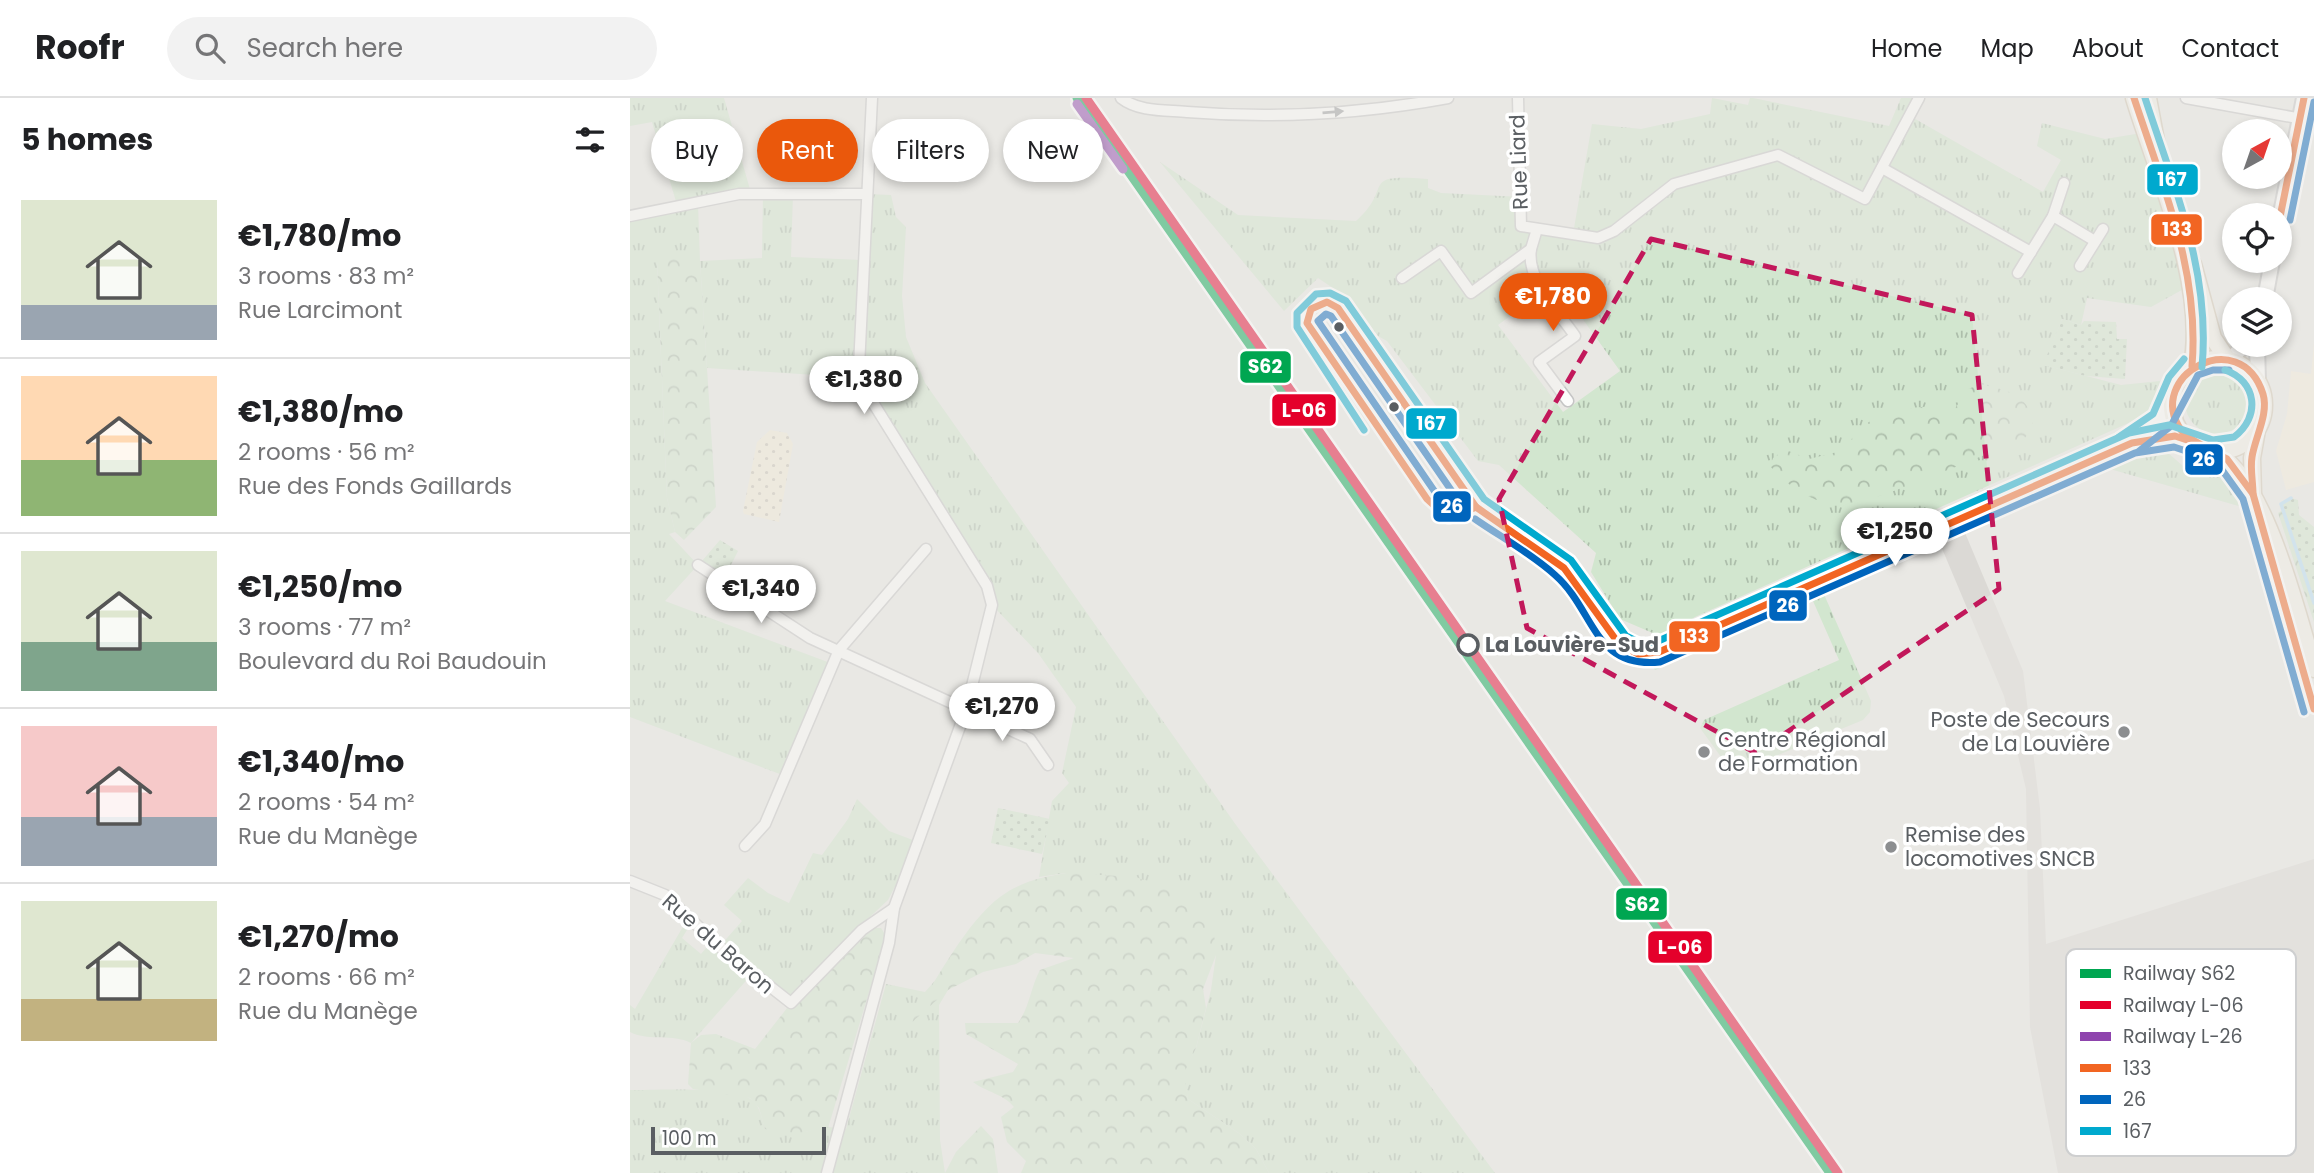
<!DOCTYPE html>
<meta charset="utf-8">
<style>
body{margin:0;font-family:Poppins,sans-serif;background:#f2f2f2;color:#202124;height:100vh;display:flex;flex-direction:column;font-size:26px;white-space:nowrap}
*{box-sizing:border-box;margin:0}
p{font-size:23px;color:#757577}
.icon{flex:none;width:38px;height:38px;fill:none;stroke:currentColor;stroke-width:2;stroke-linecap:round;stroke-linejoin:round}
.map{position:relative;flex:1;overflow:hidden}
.side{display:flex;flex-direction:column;background:#fff;width:630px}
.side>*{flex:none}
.hud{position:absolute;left:21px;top:21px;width:665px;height:63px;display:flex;gap:14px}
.needle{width:46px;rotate:40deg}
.buttons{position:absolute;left:1592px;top:21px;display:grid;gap:14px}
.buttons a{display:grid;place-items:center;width:70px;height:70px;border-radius:50%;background:#fff;box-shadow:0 4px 10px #0003;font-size:35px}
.scale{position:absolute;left:21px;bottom:18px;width:175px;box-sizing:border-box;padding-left:7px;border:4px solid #5a5e62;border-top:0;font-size:19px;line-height:24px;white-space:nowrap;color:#5a5e62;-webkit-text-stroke:5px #fff;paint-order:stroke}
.price{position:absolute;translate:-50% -60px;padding:0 16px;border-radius:24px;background:#fff;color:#222;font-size:23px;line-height:46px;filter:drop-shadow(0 2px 4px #0008)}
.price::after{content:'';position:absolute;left:50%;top:42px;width:21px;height:16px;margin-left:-10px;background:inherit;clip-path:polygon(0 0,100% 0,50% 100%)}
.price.selected{background:#ea580c;color:#fff}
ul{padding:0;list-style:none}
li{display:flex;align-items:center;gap:21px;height:175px;padding:0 21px}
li+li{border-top:2px solid #e0e0e0}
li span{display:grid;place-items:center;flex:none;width:196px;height:140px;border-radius:0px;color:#555}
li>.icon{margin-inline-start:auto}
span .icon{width:84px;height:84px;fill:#fffc;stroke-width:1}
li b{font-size:30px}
h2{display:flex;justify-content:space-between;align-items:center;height:84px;padding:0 21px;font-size:30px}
.tag{padding:0 24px;border-radius:32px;background:#fff;box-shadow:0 4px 10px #0003;font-size:24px;line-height:63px}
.tag.selected{background:#ea580c;color:#fff}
header{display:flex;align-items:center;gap:42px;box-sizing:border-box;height:98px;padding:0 35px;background:#fff;border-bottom:2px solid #e0e0e0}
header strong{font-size:33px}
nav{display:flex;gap:38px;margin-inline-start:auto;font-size:24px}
.search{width:490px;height:63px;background:#f2f2f2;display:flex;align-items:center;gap:18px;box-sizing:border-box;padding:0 24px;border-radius:38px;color:#757577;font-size:26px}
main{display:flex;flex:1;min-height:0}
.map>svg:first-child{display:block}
.commercial{fill:#f4eddc}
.industrial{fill:#dbd9d5}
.grass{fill:url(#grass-tufts);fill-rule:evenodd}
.forest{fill:url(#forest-crowns)}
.sand{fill:url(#sand-dots)}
.park{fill:url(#park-dots)}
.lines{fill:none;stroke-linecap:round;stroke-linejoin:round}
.stream{stroke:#b6def6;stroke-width:3.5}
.street-casing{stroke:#c5c5c5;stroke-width:13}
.secondary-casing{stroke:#c6c6c6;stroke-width:18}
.primary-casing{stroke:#d1c6b2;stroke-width:19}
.street{stroke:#fcfcfb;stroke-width:10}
.secondary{stroke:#fcfcfb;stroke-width:14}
.primary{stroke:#f2efe6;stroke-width:16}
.bus-1-casing{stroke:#fff;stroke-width:12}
.bus-2-casing{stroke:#fff;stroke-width:12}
.bus-3-casing{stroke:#fff;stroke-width:12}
.bus-1{stroke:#f26522;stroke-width:7}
.bus-2{stroke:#0065bd;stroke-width:7}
.bus-3{stroke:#00a9ce;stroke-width:7}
.rail-1-casing{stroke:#fff;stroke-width:14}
.rail-2-casing{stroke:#fff;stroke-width:14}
.rail-3-casing{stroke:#fff;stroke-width:14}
.rail-1{stroke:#00a651;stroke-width:9}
.rail-2{stroke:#e4002b;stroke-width:9}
.rail-3{stroke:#8e44ad;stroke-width:9}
.oneway{fill:#9b9d9f}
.marked{fill:none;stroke:#c2185b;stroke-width:5;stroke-dasharray:14 9;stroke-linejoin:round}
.bus-dot{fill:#5a5e62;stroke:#fff;stroke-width:2.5}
.stop-dot{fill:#fff;stroke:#5a5e62;stroke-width:3.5}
.poi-dot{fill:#8c8e90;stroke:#fff;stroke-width:2.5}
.labels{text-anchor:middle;stroke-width:7;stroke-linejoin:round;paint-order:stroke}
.street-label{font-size:21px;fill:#5a5e62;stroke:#fff}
.stop-label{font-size:21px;font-weight:bold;fill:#5a5e62;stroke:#fff;text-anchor:start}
.poi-label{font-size:21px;fill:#5a5e62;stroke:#fff;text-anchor:start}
.key{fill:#fff;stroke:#cecfd0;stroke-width:2}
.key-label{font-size:19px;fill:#5a5e62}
.line-badge{stroke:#fff;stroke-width:2.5}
.badge-label{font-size:19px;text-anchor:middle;font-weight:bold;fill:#fff}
</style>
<header>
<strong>Roofr</strong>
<div class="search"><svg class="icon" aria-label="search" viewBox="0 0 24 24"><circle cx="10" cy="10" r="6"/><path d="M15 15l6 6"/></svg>Search here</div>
<nav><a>Home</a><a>Map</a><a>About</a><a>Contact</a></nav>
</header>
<main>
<section class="side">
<h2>5 homes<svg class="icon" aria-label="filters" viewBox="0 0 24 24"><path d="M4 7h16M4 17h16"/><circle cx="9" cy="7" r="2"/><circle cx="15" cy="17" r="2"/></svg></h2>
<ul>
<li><span style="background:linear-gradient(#dfe7d0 75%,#9aa5b1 0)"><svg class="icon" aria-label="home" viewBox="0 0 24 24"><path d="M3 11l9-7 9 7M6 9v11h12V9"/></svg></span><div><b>€1,780/mo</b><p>3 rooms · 83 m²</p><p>Rue Larcimont</p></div></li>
<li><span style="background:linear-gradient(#ffd9b3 60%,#8fb573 0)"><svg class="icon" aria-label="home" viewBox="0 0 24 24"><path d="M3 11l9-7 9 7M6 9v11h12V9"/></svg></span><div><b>€1,380/mo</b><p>2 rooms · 56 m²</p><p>Rue des Fonds Gaillards</p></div></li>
<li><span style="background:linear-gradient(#dfe7d0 65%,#7fa58c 0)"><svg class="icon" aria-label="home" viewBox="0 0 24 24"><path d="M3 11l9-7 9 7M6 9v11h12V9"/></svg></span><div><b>€1,250/mo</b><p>3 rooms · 77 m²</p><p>Boulevard du Roi Baudouin</p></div></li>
<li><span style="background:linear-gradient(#f6c9c9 65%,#9aa5b1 0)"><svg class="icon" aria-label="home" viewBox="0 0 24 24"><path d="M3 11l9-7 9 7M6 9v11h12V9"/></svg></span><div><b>€1,340/mo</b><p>2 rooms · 54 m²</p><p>Rue du Manège</p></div></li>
<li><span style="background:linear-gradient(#dfe7d0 70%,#c2b280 0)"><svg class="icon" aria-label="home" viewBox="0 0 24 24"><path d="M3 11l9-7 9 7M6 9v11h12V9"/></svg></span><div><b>€1,270/mo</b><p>2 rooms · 66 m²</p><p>Rue du Manège</p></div></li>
</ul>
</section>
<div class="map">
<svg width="1684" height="1075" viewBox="0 0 1684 1075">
<defs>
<pattern id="grass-tufts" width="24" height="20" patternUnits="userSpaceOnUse" patternTransform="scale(1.75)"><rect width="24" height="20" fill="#d2e6cf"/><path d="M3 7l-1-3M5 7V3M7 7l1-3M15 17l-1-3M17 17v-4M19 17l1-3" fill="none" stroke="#adbeab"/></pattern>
<pattern id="forest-crowns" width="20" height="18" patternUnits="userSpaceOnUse" patternTransform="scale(1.75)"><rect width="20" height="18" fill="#d2e6cf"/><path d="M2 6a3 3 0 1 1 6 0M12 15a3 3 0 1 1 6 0" fill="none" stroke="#adbeab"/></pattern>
<pattern id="sand-dots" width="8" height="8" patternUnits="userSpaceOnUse" patternTransform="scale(1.75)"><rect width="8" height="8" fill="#f2ebd8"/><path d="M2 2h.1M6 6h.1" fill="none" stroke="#c7c2b3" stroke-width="1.8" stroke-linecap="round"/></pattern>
<pattern id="park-dots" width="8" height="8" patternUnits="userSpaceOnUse" patternTransform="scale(1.75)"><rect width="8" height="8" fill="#d2e6cf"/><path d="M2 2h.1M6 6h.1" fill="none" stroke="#adbeab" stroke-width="1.8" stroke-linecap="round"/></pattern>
</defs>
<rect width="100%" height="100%" fill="#e9e8e4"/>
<!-- commercial -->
<path class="commercial" d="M1684,245V384L1656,392L1646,353L1657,316L1661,273L1681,276Z"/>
<!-- industrial -->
<path class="industrial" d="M1333,430L1393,573L1410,711L1416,846L1684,761V1075H1428L1400,929L1396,691L1374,598L1308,441Z"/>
<!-- grass -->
<g class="grass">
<path d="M0,0H94L121,95L68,106L70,163L132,160L133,95H163L161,159L232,162L236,96L261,97L266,119L276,129L272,198L276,239L295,285L606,727L865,1075H639L626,1051L610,1036L558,1001L553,975L566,950L581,892L586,857L436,775L409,779L422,703L439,685L432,675L446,609L408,555L362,507L361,496L231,280L77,270L70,163L27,164L37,400L45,434L39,436L68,467L35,503L203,566L155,678L0,619V118L48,110L22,24L0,28Z"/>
<path d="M1082,0L1118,7L1120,0H1123L1259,28L1271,0H1289L1280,18L1413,94L1431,62L1407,48L1412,25L1475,41L1518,34L1559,188L1521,209L1457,200L1451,227L1432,221L1414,267L1491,287L1530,283L1523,314L1065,519L1032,539L990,521L961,474L966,455L869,367L848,363L757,243L732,229L715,198L688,180L654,213L530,64L608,117L726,123C765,89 727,75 798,81V90L811,95L892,99L893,128L943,136L962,26L1011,31L1080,16ZM926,184L990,273L933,314L868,227Z"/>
<circle cx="1587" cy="304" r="32"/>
<path d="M1530,348L1553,368L1564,363L1590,375L1612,409L1473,369Z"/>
<path d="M1189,485L1241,603L1240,614L1233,622L1119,669L1099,670L1070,630L1074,622L1209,562L1183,503L1025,572L1016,556Z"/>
<path d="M227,701L259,733L288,744L258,802L229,829L166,902L122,876L61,945C42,935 20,944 0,934V907L5,911L58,820L62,824L52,840L71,856L83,842L90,848L112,823L94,807L118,780L138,795L159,805L183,755L192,757L218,721Z"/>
<path d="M309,878L318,892L309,907L310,1042L315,1075H0V992C25,992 102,988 121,1001C130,1007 132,1021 135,1031L176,1034L190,1028L216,1031L256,886L295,894Z"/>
</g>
<!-- forest -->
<g class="forest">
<path d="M31,156L66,160L70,163L86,409L54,442L45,434L37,400L27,163Z"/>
<path d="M1351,286C1378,292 1402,298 1403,329L1394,341C1356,355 1241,408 1208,407C1182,405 1156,387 1140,368L1143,360L1156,352L1179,361L1215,352L1227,332L1248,318L1270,311L1304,308L1320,318L1338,291Z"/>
<path d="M1653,412L1684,505V524L1648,415Z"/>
<path d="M436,775L506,779L558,800L583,823L586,857L573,891L576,910L566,950L554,975L558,1001L610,1036L626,1051L639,1075H391L396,1063L377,1044L371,1019L384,1009C374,996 356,994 343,984L383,974L388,966L336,936L335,925H388C400,908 400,891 410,872L444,860L405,855L386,866L353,874L318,892L279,927C301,890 336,824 370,799C390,784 412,779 436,775Z"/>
<path d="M245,830H251L256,838L198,1030C188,1027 185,1032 176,1034C162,1036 148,1033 135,1031L129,1010L120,1000L63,991L58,986L61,945L71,937L86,936L125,951L161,905L232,832L236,835Z"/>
<path d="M351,1028L363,1041L368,1075H315L326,1054Z"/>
</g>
<!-- sand -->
<path class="sand" d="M140,332L157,335L163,346L149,424L114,416L113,413L127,344Z"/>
<!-- park -->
<g class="park">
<path d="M1432,221L1451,227L1454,223L1486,224L1487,241H1497L1495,281L1456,278L1413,267Z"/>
<path d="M1661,400L1668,402L1669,417L1684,429V505L1651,406Z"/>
<path d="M90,442L108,453L95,479L72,463Z"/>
<path d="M368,710L420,721L412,756L361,745Z"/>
</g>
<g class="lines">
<!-- stream -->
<path class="stream" d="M1661,400L1651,406L1684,505"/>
<defs>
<g id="street">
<path d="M491,0C509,14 535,12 557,14C645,21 731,16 818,0"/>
<path d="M888,0L891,128L968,140L984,133L1044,86L1148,57L1235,101L1289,0"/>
<path d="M1556,0L1684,23"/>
<path d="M1252,70L1401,154"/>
<path d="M0,118L109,96H236"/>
<path d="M1423,118L1465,143"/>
<path d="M901,151C896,182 928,213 945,238L909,264L938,303"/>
<path d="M1450,168L1473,131"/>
<path d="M1388,175L1423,118L1434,85"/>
<path d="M772,180L811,153L841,195L901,151L907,131"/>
<path d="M68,467L180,540L400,641L418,667"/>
<path d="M115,748L135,726L209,552L296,451"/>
<path d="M0,783L35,797L90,849L161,905L232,832L264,810"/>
<path d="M197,1075L259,845L264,810L336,612L362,507L357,488L237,295L229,269L242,0"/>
</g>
<g id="secondary">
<path d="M1650,120L1674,0"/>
<path d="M1635,201L1642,163"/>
<path d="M1627,247L1628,283"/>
<path d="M1600,262L1614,247"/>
<path d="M1508,340L1532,323L1542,304"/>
<path d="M1016,556L1029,554L1502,345L1545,338L1560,343"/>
</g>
<g id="primary">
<path d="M1504,0C1528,79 1577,185 1562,268"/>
<path d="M1518,0L1527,48"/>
<path d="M1563,166L1583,240L1598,262"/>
<circle cx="1588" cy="307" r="46"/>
<path d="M1582,353C1635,375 1668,519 1684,571"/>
<path d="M1623,396L1622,360L1627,332"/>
</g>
</defs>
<!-- street casing -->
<use href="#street" class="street-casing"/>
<!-- secondary casing -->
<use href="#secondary" class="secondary-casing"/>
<!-- primary casing -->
<use href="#primary" class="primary-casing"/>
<!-- street -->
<use href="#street" class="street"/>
<!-- secondary -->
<use href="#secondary" class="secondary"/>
<!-- primary -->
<use href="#primary" class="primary"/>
<defs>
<g id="bus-1">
<path d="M1504,0C1533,88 1570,174 1562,268"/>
<path d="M1650,119L1674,0"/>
<path d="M697,204L708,210L846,409L819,421L797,401L677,225L681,211Z"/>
<path d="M1582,353C1573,347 1557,341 1551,332C1514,278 1610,225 1633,296C1639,316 1625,339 1622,359C1620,371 1623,384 1623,396"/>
<path d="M846,409L934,470L989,546L1008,556L1029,554L1502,345L1545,338L1560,343L1597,361L1623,396L1684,611"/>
</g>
<g id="bus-2">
<path d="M1660,122L1684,4"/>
<path d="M696,216L701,218L830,405L821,409L805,394L688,223Z"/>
<path d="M1508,354L1541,328L1568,277L1583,272H1599"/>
<path d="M845,421C871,439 902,456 925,477C965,512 963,571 1030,564L1505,355L1544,349L1556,353L1590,369L1613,401L1674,614"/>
</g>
<g id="bus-3">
<path d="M1515,0C1544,89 1581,174 1572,269"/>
<path d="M734,332L667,229V215L686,196L700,195L716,203L854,401L941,462L996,538L1010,545L1026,544L1499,335L1539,327L1583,342L1604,339C1631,319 1627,283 1595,272"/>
<path d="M1489,339L1523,316L1539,279L1554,261"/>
</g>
</defs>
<!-- bus-1 casing -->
<use href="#bus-1" class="bus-1-casing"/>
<!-- bus-2 casing -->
<use href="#bus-2" class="bus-2-casing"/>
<!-- bus-3 casing -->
<use href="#bus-3" class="bus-3-casing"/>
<!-- bus-1 -->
<use href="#bus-1" class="bus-1"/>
<!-- bus-2 -->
<use href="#bus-2" class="bus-2"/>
<!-- bus-3 -->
<use href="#bus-3" class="bus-3"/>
<defs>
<path id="rail-1" d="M447,0L1200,1075"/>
<path id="rail-2" d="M456,0L1208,1075"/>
<path id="rail-3" d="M447,6L493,71"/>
</defs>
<!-- rail-1 casing -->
<use href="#rail-1" class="rail-1-casing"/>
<!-- rail-2 casing -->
<use href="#rail-2" class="rail-2-casing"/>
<!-- rail-3 casing -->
<use href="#rail-3" class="rail-3-casing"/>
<!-- rail-1 -->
<use href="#rail-1" class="rail-1"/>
<!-- rail-2 -->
<use href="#rail-2" class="rail-2"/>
<!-- rail-3 -->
<use href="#rail-3" class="rail-3"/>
</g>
<!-- one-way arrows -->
<defs><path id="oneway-solid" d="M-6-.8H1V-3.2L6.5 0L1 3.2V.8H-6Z" transform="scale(1.75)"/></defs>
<use class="oneway" href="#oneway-solid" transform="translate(703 14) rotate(-5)"/>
<!-- marked area -->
<path d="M0 0H1684V1075H0ZM1021,141L1342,217L1369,491L1126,655L897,530L869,401Z" fill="#e9e8e4" fill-opacity=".55" fill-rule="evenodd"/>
<path class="marked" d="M1021,141L1342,217L1369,491L1126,655L897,530L869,401Z"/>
<!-- markers -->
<g class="bus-dot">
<circle cx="709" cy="229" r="6"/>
<circle cx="764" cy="309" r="6"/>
</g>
<circle class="stop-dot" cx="838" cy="547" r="10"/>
<g class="poi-dot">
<circle cx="1494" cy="634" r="7"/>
<circle cx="1074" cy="654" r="7"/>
<circle cx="1261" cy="749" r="7"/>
</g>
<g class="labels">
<!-- street labels -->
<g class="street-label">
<text transform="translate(889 64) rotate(-92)" y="7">Rue Liard</text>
<text transform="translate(88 846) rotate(41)" y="7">Rue du Baron</text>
</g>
<!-- stop labels -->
<g class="stop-label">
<text x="855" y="554">La Louvière-Sud</text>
</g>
<!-- poi labels -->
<g class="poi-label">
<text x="1480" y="629" text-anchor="end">Poste de Secours<tspan x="1480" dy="24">de La Louvière</tspan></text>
<text x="1088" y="649">Centre Régional<tspan x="1088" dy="24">de Formation</tspan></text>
<text x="1275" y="744">Remise des<tspan x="1275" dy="24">locomotives SNCB</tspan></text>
</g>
</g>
<!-- legend -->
<rect x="1436" y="851" width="230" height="207" rx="10" class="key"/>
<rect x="1450" y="871" width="31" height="9" fill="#00a651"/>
<rect x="1450" y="903" width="31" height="8" fill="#e4002b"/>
<rect x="1450" y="934" width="31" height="9" fill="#8e44ad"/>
<rect x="1450" y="966" width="31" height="8" fill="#f26522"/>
<rect x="1450" y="997" width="31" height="9" fill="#0065bd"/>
<rect x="1450" y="1029" width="31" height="8" fill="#00a9ce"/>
<g class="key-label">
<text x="1493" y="882">Railway S62</text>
<text x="1493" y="914">Railway L-06</text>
<text x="1493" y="945">Railway L-26</text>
<text x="1493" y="977">133</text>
<text x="1493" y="1008">26</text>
<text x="1493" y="1040">167</text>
</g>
<g class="line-badge">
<rect x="1516" y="65" width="53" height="33" rx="7" fill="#00a9ce"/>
<rect x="1520" y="115" width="53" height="33" rx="7" fill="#f26522"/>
<rect x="609" y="252" width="53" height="34" rx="7" fill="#00a651"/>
<rect x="641" y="295" width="66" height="34" rx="7" fill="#e4002b"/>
<rect x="775" y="309" width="53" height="33" rx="7" fill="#00a9ce"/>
<rect x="1554" y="345" width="40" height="33" rx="7" fill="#0065bd"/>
<rect x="802" y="392" width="40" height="33" rx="7" fill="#0065bd"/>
<rect x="1138" y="491" width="40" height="33" rx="7" fill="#0065bd"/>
<rect x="1038" y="522" width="53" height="33" rx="7" fill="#f26522"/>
<rect x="985" y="789" width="53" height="34" rx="7" fill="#00a651"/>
<rect x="1017" y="832" width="66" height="34" rx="7" fill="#e4002b"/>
</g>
<g class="badge-label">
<text x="1542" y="88">167</text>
<text x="1547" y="138">133</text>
<text x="635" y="275">S62</text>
<text x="674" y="319">L-06</text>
<text x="801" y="332">167</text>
<text x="1574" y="368">26</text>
<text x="822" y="415">26</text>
<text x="1158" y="514">26</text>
<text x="1064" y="545">133</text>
<text x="1012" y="813">S62</text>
<text x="1050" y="856">L-06</text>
</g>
</svg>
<div class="buttons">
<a><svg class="needle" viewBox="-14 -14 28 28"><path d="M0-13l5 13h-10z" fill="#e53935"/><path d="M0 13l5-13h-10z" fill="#757577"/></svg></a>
<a><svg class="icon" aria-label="locate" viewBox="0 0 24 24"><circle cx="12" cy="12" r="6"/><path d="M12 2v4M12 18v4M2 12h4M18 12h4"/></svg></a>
<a><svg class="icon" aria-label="layers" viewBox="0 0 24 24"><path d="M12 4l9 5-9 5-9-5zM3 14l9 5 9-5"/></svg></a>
</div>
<div class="scale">100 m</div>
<b class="price selected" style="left:923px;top:235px">€1,780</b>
<b class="price" style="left:234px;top:318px">€1,380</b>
<b class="price" style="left:1265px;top:470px">€1,250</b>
<b class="price" style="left:131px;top:527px">€1,340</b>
<b class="price" style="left:372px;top:645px">€1,270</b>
<div class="hud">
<a class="tag">Buy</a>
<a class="tag selected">Rent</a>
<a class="tag">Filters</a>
<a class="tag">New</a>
</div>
</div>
</main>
